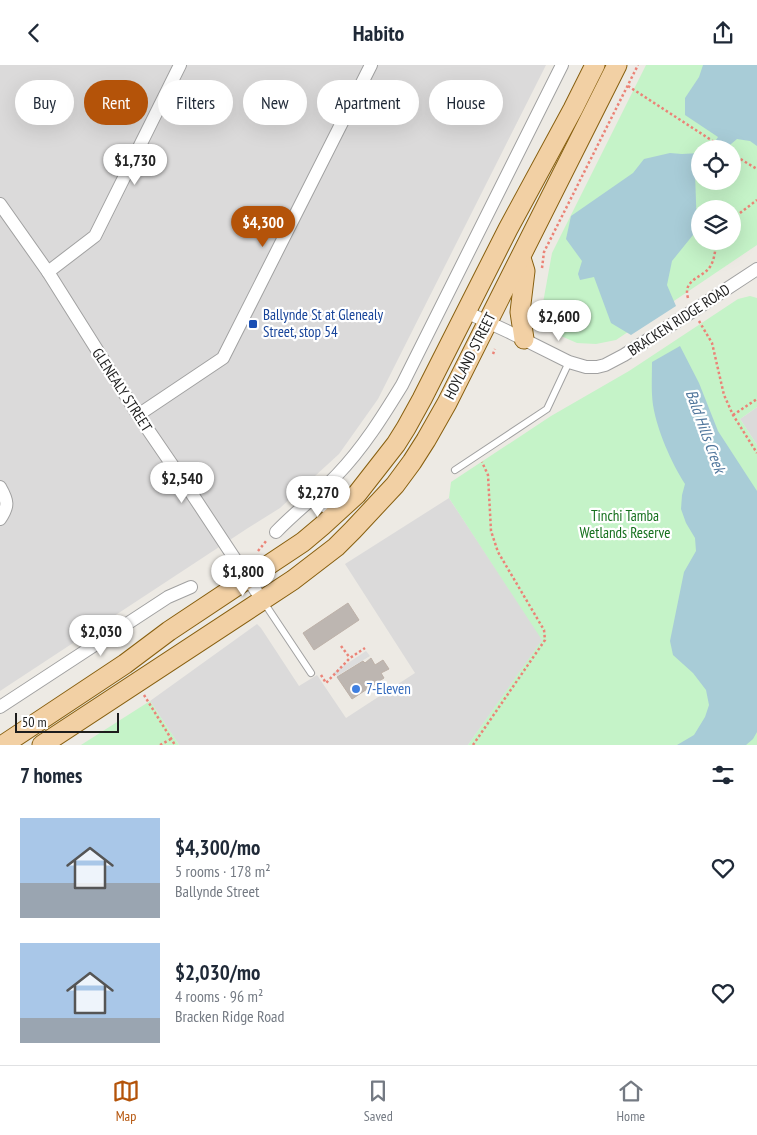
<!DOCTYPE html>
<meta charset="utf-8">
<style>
body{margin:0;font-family:"PT Sans Narrow",sans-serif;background:#f6f6f7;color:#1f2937;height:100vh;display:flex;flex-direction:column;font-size:19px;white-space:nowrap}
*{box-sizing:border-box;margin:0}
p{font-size:16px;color:#747a83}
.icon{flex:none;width:28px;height:28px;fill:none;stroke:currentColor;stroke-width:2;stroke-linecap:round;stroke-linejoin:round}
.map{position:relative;height:680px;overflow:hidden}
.panel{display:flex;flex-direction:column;background:#fff;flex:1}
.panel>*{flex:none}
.hud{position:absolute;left:15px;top:15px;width:500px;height:45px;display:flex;gap:10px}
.tools{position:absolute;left:691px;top:75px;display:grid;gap:10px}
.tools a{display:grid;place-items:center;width:50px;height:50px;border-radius:50%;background:#fff;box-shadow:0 5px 20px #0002;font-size:25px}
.scale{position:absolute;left:15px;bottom:12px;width:104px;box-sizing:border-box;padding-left:5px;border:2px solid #1d1d1d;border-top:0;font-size:14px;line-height:18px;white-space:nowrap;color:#1d1d1d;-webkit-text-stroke:4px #fff;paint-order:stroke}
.price{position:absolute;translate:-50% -42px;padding:0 11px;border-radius:18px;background:#fff;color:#222;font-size:16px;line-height:32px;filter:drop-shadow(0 1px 2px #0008)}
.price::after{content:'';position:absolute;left:50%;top:30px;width:15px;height:11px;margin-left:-8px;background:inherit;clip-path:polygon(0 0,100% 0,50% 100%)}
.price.current{background:#b45309;color:#fff}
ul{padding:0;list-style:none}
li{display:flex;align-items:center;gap:15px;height:125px;padding:0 20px}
li span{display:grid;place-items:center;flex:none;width:140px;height:100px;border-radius:0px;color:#555}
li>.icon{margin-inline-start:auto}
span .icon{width:60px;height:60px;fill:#fffc;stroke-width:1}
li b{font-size:21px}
h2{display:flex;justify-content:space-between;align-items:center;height:60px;padding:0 20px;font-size:21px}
.chip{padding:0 18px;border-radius:22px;background:#fff;box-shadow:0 5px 20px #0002;font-size:18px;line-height:45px}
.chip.current{background:#b45309;color:#fff}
header{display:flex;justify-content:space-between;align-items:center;height:65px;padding:0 20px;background:#fff;font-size:22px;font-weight:800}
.tab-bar{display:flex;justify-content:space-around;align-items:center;height:70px;border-top:1px solid #e0e1e3;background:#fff;font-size:14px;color:#747a83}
.tab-bar a{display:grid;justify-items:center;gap:2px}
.tab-bar .current{color:#b45309}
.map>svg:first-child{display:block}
.residential{fill:#dbdada}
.park{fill:#c5f3c8;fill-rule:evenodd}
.parking{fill:#ddd}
.water{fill:#a8ccd7}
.building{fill:#bdb6b1;stroke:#bdb1a8}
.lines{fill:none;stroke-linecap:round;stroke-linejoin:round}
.lane-casing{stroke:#a1a1a1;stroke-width:8}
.street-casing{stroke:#a1a1a1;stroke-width:14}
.primary-casing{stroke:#875f0f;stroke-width:21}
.path{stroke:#eb8377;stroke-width:2.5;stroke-dasharray:2.5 2.5;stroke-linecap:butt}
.lane{stroke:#fff;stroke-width:6}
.street{stroke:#fff;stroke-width:12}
.primary{stroke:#f2d0a4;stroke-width:19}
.transit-dot{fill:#1a4fb4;stroke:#fff;stroke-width:2}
.shop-dot{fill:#3f7fe0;stroke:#fff;stroke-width:2}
.labels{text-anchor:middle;stroke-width:4.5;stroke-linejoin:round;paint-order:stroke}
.transit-label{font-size:15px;fill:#164399;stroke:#fff;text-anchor:start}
.street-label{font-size:15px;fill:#1d1d1d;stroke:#fff}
.park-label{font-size:15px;fill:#16701e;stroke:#fff}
.shop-label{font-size:15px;fill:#366cbe;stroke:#fff;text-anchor:start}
.water-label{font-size:16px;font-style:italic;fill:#50769c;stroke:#fff}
</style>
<header><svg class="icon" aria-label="back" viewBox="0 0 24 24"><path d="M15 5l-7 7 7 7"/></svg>Habito<svg class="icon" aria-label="share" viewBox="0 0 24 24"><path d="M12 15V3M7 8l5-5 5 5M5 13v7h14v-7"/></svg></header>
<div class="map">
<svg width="757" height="680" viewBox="0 0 757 680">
<rect width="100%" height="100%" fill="#edeae4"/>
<!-- residential -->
<g class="residential">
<path d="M0,0H546L378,334L339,389L280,443L248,463L0,626Z"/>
<path d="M757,342V380L740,354Z"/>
<path d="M449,433L543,575L468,680H179L150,636L257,559L261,563L299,621L317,610L346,653L415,608L345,499Z"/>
</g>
<!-- park -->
<g class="park">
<path d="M646,0H757V180L616,275L596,279L577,278L561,271L546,260L541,249L552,188ZM700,84H732V116H700ZM700,144H732V176H700Z"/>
<path d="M750,231L757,233V342L740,354L757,380V680H468L542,575L449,433L451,417L551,351L629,306L738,234Z"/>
<path d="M150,636L179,680H81Z"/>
</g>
<!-- parking -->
<path class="parking" d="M366,586L370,591L337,611L333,608Z"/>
<!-- water -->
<g class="water">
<path d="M703,0H757V81L750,76L737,74L725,84H710L718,72L685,50V33L699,12Z"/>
<path d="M670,88L682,89L700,88V104L695,108L697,165L672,196L667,220L676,241L631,270L611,258L594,212L580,215L578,209L582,196L566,174L571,151L633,108L644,94Z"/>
<path d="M680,281L699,318L718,366L757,426V667L753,674L746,680H677L694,670L705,652L709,640L706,625L693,608L673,590L670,576L684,507L696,486L695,473L686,458L681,444L682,430L685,419C671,397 657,365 653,340C651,326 652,311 652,297Z"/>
</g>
<!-- building -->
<g class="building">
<path d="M348,538L359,555L314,585L303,568Z"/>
<path d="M371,593L375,600L383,595L389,604L381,608L384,613L352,634L337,612L363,596L365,598Z"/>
</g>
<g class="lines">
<defs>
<g id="lane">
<path d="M455,405L547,344L569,297"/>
<path d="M263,536L311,608"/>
</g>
<g id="street">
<path d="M0,139L48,207L138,350L192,429L262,535"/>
<path d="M48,207L95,171L180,0"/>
<path d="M466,247L509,267L569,297L586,302H597L605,300L624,290L693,246L757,204"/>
<path d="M138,350L223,293L371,0"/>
<path d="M0,422C8,436 9,441 0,454"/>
<path d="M314,432L324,441L339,447"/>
<path d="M276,467C295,447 318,430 337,410C363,383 383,351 402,320L562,0"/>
<path d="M0,642L168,532L191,522"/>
</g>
<g id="primary">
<path d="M521,193L525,206L520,247L524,274"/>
<path d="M3,680L125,599L169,566L303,477L322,461L357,429L396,379L406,363L422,334L508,164L573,44L595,0"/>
<path d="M42,680L293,515L336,482L353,465L395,420L412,397L426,375L447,338L617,0"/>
</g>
</defs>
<!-- lane casing -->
<use href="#lane" class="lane-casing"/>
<!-- street casing -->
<use href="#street" class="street-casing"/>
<!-- primary casing -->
<use href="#primary" class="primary-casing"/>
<!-- path -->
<g class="path">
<path d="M628,21L725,84"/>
<path d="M732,89L757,104"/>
<path d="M732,154L757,135"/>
<path d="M542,203L544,187L638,0"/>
<path d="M688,233C682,213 705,213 711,200C715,193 715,184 717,176"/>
<path d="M699,256L712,278L724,330L733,350L757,388"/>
<path d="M493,289L495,284"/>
<path d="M733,350L757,334"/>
<path d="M258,486L267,475"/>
<path d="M341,581L350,593"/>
<path d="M321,610L326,618L350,593L365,583"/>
<path d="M144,630L175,680"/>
<path d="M160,680L171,674"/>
<path d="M473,680L545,575L544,565L498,487L491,466L488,410L482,397"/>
</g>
<!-- lane -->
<use href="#lane" class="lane"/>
<!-- street -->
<use href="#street" class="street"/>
<!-- primary -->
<use href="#primary" class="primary"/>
</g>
<!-- markers -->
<rect class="transit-dot" x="248" y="254" width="10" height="10" rx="2.5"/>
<circle class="shop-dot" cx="356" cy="624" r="5"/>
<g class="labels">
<!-- transit labels -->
<g class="transit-label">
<text x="263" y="255">Ballynde St at Glenealy<tspan x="263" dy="17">Street, stop 54</tspan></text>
</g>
<!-- street labels -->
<g class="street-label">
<text transform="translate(679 255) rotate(-33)" y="5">BRACKEN RIDGE ROAD</text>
<text transform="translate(470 291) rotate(-63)" y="5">HOYLAND STREET</text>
<text transform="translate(122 325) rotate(57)" y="5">GLENEALY STREET</text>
</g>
<!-- park labels -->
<g class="park-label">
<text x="625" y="456">Tinchi Tamba<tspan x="625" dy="17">Wetlands Reserve</tspan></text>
</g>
<!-- shop labels -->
<g class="shop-label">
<text x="366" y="629">7-Eleven</text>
</g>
<!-- water labels -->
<g class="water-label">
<text transform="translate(706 366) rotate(70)" y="6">Bald Hills Creek</text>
</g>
</g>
</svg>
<div class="tools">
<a><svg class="icon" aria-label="locate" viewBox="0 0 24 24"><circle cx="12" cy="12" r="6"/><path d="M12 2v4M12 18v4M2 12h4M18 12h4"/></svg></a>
<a><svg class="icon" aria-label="layers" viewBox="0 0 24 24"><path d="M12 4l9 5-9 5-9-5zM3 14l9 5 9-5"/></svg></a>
</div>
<div class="scale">50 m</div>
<b class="price" style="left:135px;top:121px">$1,730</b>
<b class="price current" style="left:263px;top:183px">$4,300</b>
<b class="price" style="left:559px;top:277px">$2,600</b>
<b class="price" style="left:182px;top:439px">$2,540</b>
<b class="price" style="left:318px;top:453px">$2,270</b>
<b class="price" style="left:243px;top:532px">$1,800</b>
<b class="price" style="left:101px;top:592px">$2,030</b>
<div class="hud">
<a class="chip">Buy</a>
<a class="chip current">Rent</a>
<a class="chip">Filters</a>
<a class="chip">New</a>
<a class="chip">Apartment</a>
<a class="chip">House</a>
</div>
</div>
<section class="panel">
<h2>7 homes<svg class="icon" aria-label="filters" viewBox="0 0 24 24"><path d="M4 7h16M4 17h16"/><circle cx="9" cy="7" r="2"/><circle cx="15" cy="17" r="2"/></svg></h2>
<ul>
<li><span style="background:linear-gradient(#a9c7e8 65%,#9aa5b1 0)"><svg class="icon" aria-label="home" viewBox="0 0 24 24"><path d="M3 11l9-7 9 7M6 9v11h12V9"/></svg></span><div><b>$4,300/mo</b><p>5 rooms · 178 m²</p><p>Ballynde Street</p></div><svg class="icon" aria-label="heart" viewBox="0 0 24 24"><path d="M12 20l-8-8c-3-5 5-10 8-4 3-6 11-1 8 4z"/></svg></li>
<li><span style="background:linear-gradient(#a9c7e8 75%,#9aa5b1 0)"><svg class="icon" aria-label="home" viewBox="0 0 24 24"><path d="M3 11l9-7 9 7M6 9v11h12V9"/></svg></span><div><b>$2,030/mo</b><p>4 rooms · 96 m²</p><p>Bracken Ridge Road</p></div><svg class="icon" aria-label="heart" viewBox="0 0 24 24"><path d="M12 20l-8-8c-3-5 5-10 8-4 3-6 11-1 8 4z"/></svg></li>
</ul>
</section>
<nav class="tab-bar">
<a class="current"><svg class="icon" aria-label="map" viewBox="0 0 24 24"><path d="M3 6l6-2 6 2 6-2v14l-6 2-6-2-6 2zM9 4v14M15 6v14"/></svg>Map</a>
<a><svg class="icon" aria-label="saved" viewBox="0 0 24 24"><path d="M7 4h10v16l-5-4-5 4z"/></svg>Saved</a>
<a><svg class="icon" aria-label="home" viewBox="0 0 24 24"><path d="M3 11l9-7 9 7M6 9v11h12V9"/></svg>Home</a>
</nav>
